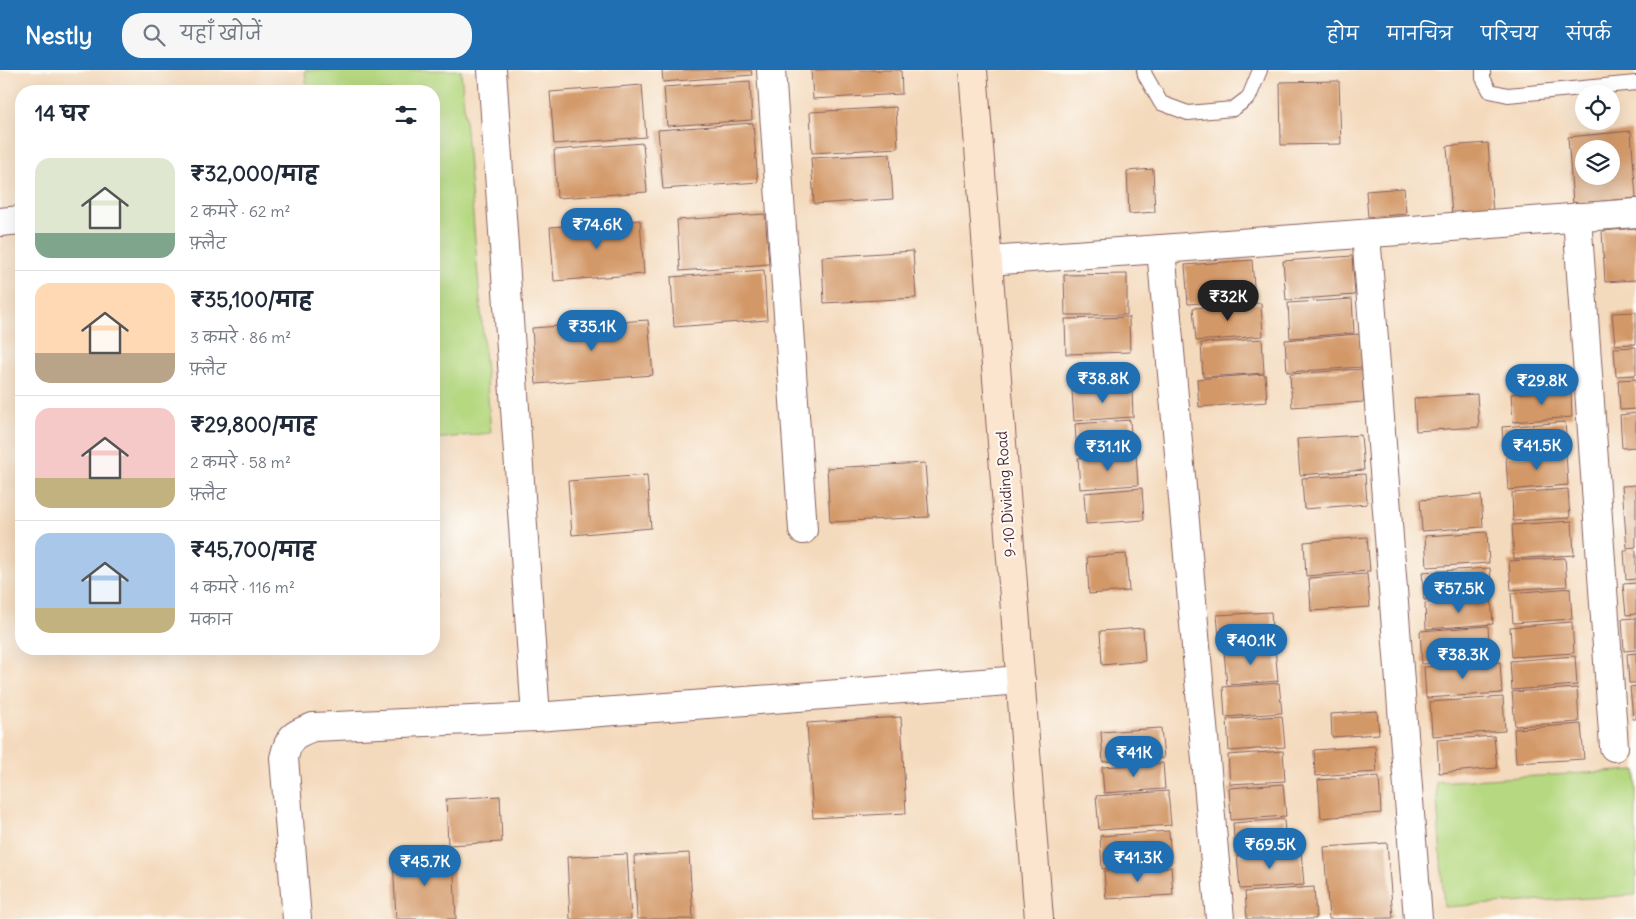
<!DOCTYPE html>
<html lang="hi">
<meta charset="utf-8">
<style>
body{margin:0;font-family:Delius,"Playpen Sans Deva",sans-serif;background:#f6f6f7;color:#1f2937;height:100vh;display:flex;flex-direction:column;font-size:19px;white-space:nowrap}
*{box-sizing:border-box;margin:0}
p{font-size:16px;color:#747a83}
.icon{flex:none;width:28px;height:28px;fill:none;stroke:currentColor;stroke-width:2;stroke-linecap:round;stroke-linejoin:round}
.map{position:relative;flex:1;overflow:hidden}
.drawer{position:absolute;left:15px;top:15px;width:425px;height:570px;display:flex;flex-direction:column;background:#fff;border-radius:20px;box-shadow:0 5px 20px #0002}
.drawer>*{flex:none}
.buttons{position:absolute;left:1575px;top:15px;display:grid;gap:10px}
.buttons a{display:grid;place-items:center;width:45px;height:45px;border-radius:50%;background:#fff;box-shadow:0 5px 20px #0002;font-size:25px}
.price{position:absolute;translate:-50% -42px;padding:0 11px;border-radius:18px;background:#1f6fb2;color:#fff;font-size:16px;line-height:32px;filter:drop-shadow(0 1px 2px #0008)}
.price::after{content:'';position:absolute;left:50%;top:30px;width:15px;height:11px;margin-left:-8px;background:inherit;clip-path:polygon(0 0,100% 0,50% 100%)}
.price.current{background:#222;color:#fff}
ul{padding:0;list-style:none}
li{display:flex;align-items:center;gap:15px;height:125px;padding:0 20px}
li+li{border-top:1px solid #e0e1e3}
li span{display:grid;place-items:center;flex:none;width:140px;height:100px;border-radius:15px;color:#555}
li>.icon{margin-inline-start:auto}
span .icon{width:60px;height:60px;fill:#fffc;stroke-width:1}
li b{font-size:21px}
h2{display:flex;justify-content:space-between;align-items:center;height:60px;padding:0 20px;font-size:21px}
header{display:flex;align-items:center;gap:30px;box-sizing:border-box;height:70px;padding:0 25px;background:#1f6fb2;color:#fff}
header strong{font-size:24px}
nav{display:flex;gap:28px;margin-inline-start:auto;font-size:18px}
.search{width:350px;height:45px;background:#f6f6f7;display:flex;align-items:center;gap:12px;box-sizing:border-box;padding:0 18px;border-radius:20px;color:#747a83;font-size:19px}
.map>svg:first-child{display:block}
.green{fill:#b5d880;stroke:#807c56}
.building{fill:#d39867;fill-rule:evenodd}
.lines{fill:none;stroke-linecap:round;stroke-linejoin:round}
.lane-casing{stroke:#86605e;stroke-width:16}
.street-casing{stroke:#86605e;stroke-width:30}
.secondary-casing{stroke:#86605e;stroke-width:30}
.lane{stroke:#fff;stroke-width:14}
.street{stroke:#fff;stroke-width:28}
.secondary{stroke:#fce5cf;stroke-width:28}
.labels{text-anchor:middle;stroke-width:4;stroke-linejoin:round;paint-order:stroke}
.street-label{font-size:15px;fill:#4a1f2b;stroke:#fdfcf7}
</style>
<header>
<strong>Nestly</strong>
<div class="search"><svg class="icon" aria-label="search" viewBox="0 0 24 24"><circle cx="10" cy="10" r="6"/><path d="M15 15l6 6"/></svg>यहाँ खोजें</div>
<nav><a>होम</a><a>मानचित्र</a><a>परिचय</a><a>संपर्क</a></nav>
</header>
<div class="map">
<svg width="1636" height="849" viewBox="0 0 1636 849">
<rect width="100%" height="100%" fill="#fdfcf7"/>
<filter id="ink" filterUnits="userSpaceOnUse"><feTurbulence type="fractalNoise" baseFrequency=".02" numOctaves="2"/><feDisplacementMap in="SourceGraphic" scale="10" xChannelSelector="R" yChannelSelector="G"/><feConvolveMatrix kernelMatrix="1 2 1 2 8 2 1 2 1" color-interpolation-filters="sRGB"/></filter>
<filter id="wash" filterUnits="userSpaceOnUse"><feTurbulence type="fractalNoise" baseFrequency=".0096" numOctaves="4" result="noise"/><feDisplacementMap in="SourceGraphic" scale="20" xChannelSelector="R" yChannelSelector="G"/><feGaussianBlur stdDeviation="1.12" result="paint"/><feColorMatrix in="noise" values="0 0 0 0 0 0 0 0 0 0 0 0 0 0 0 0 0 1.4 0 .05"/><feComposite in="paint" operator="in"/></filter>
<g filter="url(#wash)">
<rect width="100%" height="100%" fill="#f4dabd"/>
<!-- green -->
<g class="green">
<path d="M305,0H461L491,363L434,369V21H307Z"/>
<path d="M1636,700V825L1444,837L1436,712Z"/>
</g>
<g id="blocks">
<!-- building -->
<g class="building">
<path d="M662,0H751L752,5L663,12Z"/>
<path d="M811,0H901L902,24L813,29Z"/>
<path d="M750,11L752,50L667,56L664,17Z"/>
<path d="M1339,11L1341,74L1281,75L1280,12Z"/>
<path d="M642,15L646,67L554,74L550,22Z"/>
<path d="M896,37L898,78L812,83L810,42Z"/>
<path d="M753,53L758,112L663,119L658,60Z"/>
<path d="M1631,61L1636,128L1573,134L1568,67ZM1584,79H1611V106H1584Z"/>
<path d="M643,73L647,122L557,128L554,80Z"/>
<path d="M1488,73L1493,144L1452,147L1447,76Z"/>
<path d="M890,84L893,129L814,134L811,88Z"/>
<path d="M1153,99L1155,142L1129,144L1127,101Z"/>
<path d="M1404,118L1406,144L1368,147L1366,121Z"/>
<path d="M765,144L769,194L680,201L677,150Z"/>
<path d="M640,150L644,204L554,211L550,157Z"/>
<path d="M1636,158V210L1605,212L1602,161Z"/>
<path d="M913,181L916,228L824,233L822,187Z"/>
<path d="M1352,186L1355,225L1286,230L1283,191Z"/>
<path d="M1252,190L1255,229L1188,234L1185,195Z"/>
<path d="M764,200L767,250L674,257L671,207Z"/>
<path d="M1127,204V245H1065L1064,205Z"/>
<path d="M1352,229L1354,263L1290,268L1288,233Z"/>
<path d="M1261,233L1263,266L1196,271L1193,238Z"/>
<path d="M1636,242V274L1615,275L1612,243Z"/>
<path d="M1129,247L1130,282L1066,284L1065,249Z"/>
<path d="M648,250L653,305L536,314L532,258Z"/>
<path d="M1359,264L1362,297L1287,302L1285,270Z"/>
<path d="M1262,269L1264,303L1203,307L1201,273Z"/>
<path d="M1636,277V305L1616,306L1614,278Z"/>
<path d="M1362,299L1364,332L1292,337L1290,304Z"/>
<path d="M1265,304L1267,332L1199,337L1197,309Z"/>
<path d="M1636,309V339L1620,340L1618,310Z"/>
<path d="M1132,317L1133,347L1074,351L1072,321Z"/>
<path d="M1571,320L1572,347L1513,352L1511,324Z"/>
<path d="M1477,324L1479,357L1416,361L1414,328Z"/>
<path d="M1636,343V377L1622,378L1620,345Z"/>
<path d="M1130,350L1132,381L1077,385L1075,354Z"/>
<path d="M1565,352L1567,379L1504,384L1502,357Z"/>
<path d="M1361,365L1364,400L1300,405L1297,369Z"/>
<path d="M1566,383L1568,415L1508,420L1506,387Z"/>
<path d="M1136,384L1138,415L1080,419L1078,388Z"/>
<path d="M925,393L929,447L830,452L827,398Z"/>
<path d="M1365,404L1367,434L1304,439L1302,408Z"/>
<path d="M647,405L651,458L572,465L568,411Z"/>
<path d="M1636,415V477L1627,478L1622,416Z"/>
<path d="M1142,418L1144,450L1086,454L1084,423Z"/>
<path d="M1568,419L1570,448L1513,451L1512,423Z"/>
<path d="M1481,425L1483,457L1422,461L1420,430Z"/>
<path d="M1572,451L1574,485L1514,489L1512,455Z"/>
<path d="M1487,462L1489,493L1427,497L1425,466Z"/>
<path d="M1367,467L1370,501L1306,506L1304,472Z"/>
<path d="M1636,480V509L1626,510L1624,481Z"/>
<path d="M1126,484L1129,521L1089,524L1087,487Z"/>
<path d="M1565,488L1567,516L1511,520L1509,491Z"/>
<path d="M1490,498L1492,525L1424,530L1422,502Z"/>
<path d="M434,500H435L437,528H434Z"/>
<path d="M1367,504L1370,537L1311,541L1309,508Z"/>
<path d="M1636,513V544L1626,545L1623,514Z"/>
<path d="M1570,518L1572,549L1513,553L1511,523Z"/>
<path d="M1491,528L1493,554L1426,559L1425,533Z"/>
<path d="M1271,542L1273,576L1220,579L1217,545Z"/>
<path d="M1636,548V580L1624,581L1622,549Z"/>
<path d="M1572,552L1574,583L1512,587L1510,557Z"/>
<path d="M1488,556L1490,590L1422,594L1420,561Z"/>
<path d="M1143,558L1145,591L1102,595L1100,561Z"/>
<path d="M1275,577L1278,611L1227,615L1224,581Z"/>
<path d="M1636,583V613H1629L1627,584Z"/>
<path d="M1575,586L1577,615L1512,620L1510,591Z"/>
<path d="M1500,592L1502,623L1426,628L1424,597Z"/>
<path d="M1279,613L1282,643L1225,647L1223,617Z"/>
<path d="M1636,616V649H1633L1630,617Z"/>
<path d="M1577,618L1579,652L1515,656L1512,622Z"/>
<path d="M1503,627L1505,661L1432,666L1430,632Z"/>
<path d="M1377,641L1379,664L1332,667L1331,644Z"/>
<path d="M1282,646L1285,677L1229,681L1227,649Z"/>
<path d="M901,647L906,743L813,748L807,653Z"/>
<path d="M1581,654L1584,689L1516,693L1514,659Z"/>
<path d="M1161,658L1164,688L1103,692L1101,662Z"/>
<path d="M1494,666L1497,698L1439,703L1437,670Z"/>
<path d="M1375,676L1377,702L1315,706L1314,680Z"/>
<path d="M1283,681L1285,711L1230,714L1228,685Z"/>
<path d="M1163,693L1165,719L1104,723L1102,697Z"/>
<path d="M1379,706L1381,743L1321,748L1318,710Z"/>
<path d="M1283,714L1286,746L1231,750L1229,718Z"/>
<path d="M1168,721L1171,755L1099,760L1096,726Z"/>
<path d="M500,726L502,772L448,775L446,729Z"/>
<path d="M1284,749L1286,779L1235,783L1233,753Z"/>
<path d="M1169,761L1171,794L1102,799L1100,766Z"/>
<path d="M1387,773L1393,848L1329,849L1324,777Z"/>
<path d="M1301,781L1304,815L1240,819L1237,785Z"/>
<path d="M689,783L693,849H637L634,786Z"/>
<path d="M453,784L456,849H396L393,787Z"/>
<path d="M627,784L631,849H570L567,787Z"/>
<path d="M1171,797L1173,825L1106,829L1104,801Z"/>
<path d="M1314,817L1316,849H1247L1245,822Z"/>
</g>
</g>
</g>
<g filter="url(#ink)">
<use href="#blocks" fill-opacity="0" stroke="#86605e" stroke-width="1"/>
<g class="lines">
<defs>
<g id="lane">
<path d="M1144,0L1145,5L1161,33L1188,43L1233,39L1249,27L1260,0"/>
<path d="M1483,0V8L1490,21L1508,25L1636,13"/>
</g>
<g id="street">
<path d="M492,0L536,647"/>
<path d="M771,0L803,460"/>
<path d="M1577,147L1614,677"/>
<path d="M0,152L21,150"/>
<path d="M1366,164L1418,849"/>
<path d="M1161,179L1220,849"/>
<path d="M988,191L1161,179L1636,143"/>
<path d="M297,849L284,688C289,666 293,665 313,657L536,647L1021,610"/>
</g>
<path id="secondary" d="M973,0L1039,849"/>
</defs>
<!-- lane casing -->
<use href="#lane" class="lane-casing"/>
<!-- street casing -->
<use href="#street" class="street-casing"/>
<!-- secondary casing -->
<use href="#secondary" class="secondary-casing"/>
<!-- lane -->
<use href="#lane" class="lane"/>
<!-- street -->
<use href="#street" class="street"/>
<!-- secondary -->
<use href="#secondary" class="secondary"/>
</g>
</g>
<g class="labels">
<!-- street labels -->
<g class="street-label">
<text transform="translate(1006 424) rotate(-94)" y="5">9-10 Dividing Road</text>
</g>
</g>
</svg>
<div class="buttons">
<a><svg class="icon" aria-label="locate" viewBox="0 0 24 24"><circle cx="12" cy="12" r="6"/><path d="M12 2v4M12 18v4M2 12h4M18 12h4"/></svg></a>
<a><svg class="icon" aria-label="layers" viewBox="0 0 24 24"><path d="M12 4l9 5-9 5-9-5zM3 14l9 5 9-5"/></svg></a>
</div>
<b class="price" style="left:597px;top:180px">₹74.6K</b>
<b class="price current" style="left:1228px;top:252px">₹32K</b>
<b class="price" style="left:592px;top:282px">₹35.1K</b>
<b class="price" style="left:1103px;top:334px">₹38.8K</b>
<b class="price" style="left:1542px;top:336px">₹29.8K</b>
<b class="price" style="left:1537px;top:401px">₹41.5K</b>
<b class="price" style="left:1108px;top:402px">₹31.1K</b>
<b class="price" style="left:1459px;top:544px">₹57.5K</b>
<b class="price" style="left:1251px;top:596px">₹40.1K</b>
<b class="price" style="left:1463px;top:610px">₹38.3K</b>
<b class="price" style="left:1134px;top:708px">₹41K</b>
<b class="price" style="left:1270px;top:800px">₹69.5K</b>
<b class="price" style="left:1138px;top:813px">₹41.3K</b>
<b class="price" style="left:425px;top:817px">₹45.7K</b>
<section class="drawer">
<h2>14 घर<svg class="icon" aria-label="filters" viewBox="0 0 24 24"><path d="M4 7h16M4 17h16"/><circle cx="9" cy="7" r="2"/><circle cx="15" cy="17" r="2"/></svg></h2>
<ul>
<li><span style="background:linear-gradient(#dfe7d0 75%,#7fa58c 0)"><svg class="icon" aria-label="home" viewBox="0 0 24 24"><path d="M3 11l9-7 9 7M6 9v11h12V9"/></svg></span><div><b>₹32,000/माह</b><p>2 कमरे · 62 m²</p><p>फ़्लैट</p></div></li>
<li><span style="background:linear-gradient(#ffd9b3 70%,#b9a48a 0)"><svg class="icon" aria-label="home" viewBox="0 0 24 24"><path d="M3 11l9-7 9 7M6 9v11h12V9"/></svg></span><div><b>₹35,100/माह</b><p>3 कमरे · 86 m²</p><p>फ़्लैट</p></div></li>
<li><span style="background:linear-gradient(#f6c9c9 70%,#c2b280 0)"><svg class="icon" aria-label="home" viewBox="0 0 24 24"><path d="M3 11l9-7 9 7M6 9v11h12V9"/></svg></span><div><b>₹29,800/माह</b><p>2 कमरे · 58 m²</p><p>फ़्लैट</p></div></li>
<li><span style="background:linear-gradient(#a9c7e8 75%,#c2b280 0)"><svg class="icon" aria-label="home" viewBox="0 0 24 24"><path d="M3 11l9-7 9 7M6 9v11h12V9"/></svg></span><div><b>₹45,700/माह</b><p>4 कमरे · 116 m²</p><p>मकान</p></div></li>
</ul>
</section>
</div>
